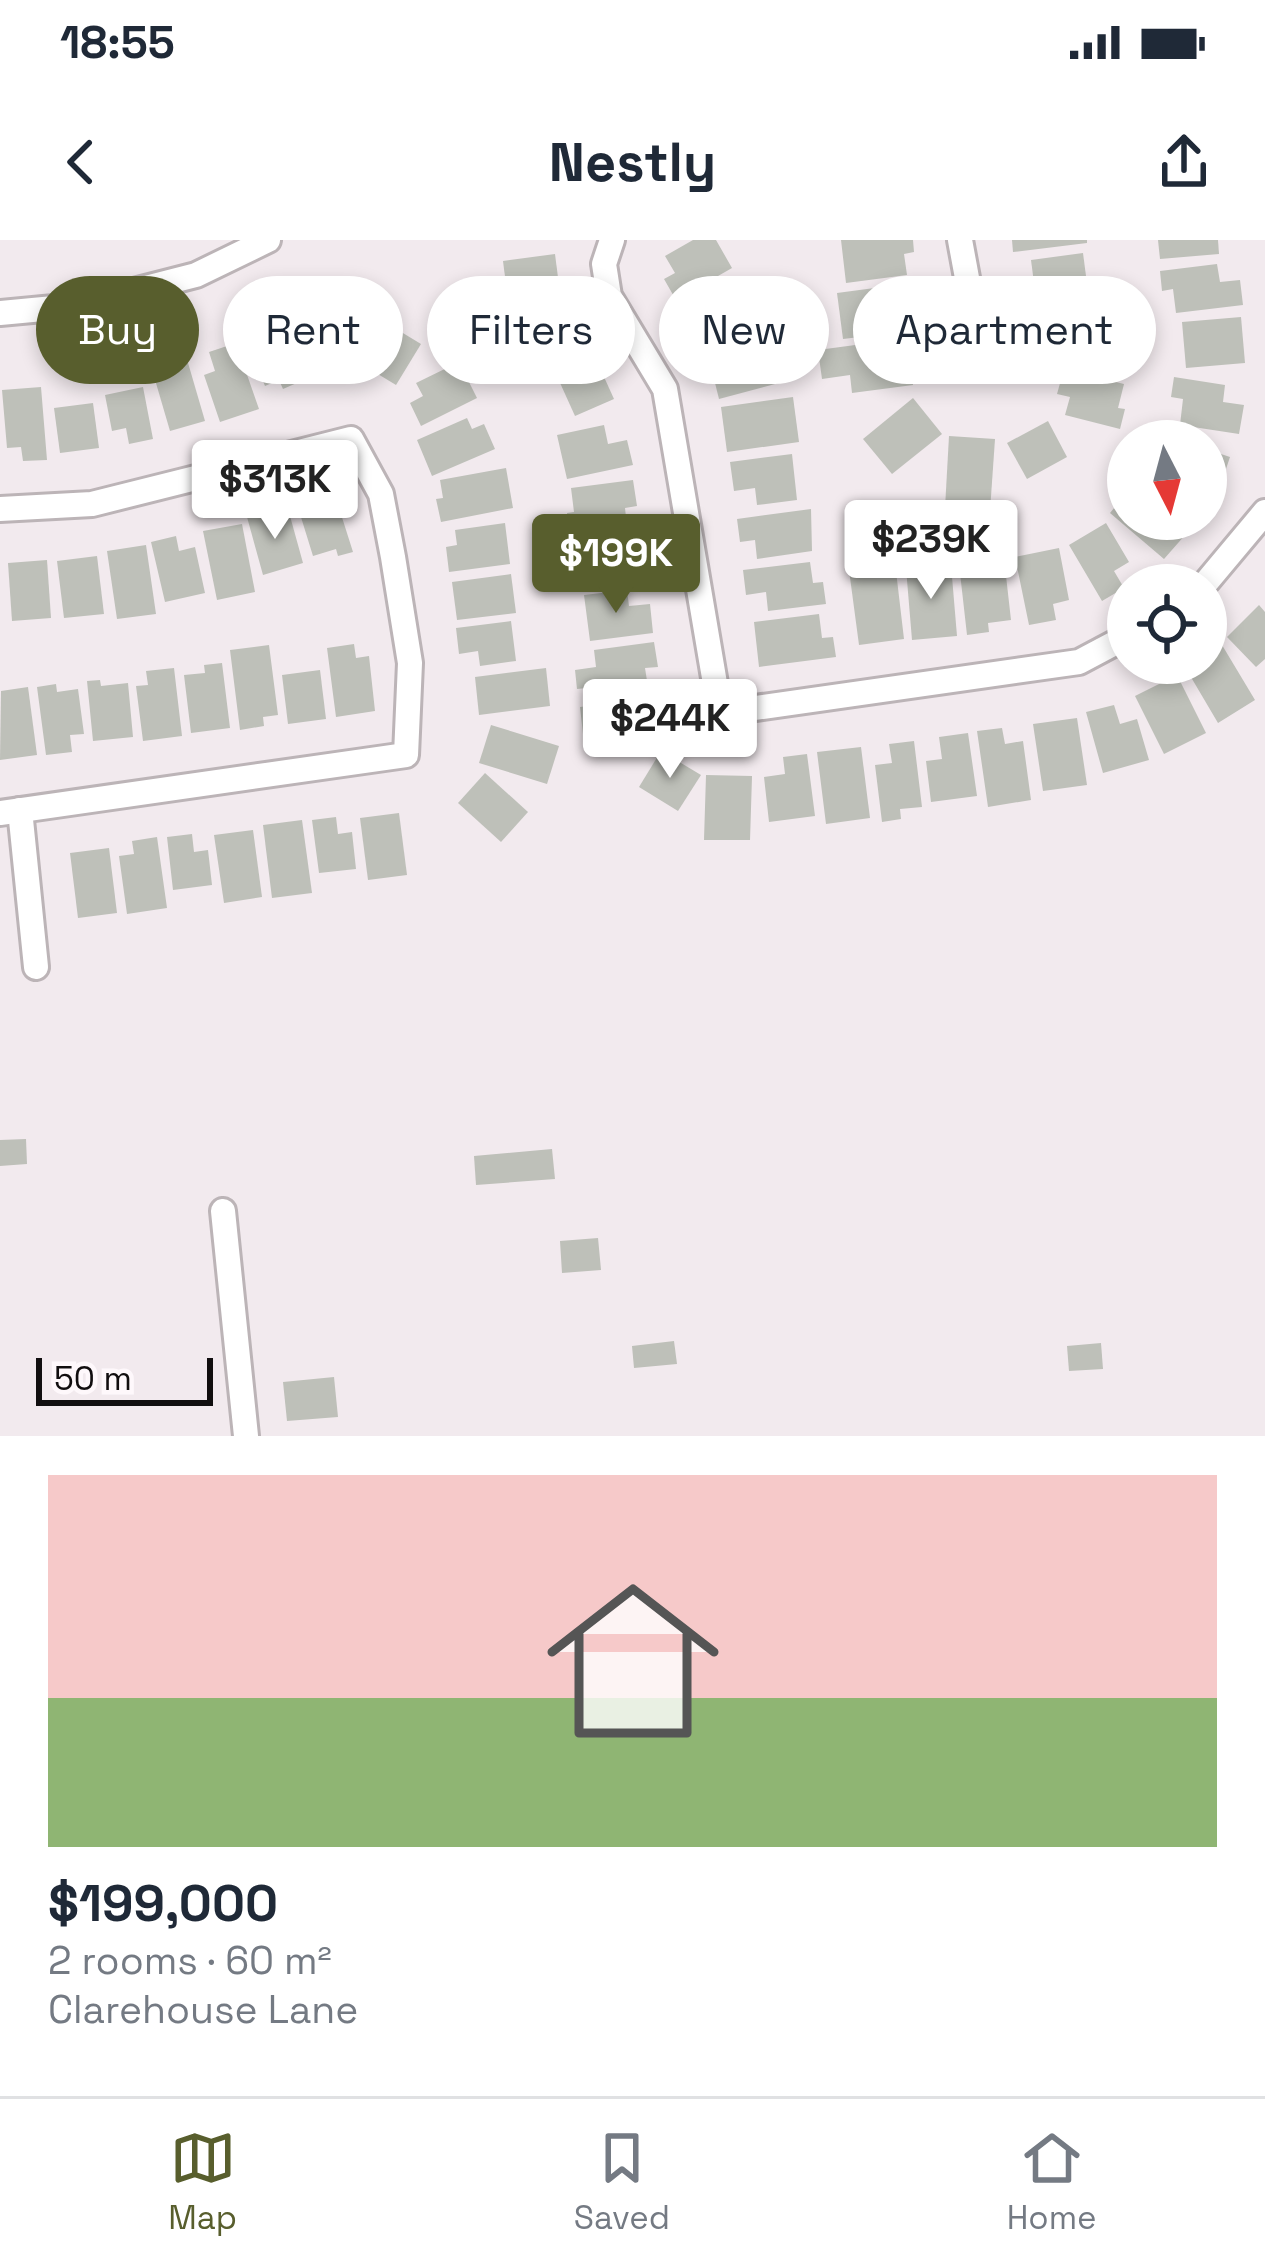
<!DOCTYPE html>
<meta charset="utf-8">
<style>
body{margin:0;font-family:"Space Grotesk",sans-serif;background:#f6f6f7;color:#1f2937;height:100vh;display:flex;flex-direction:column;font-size:45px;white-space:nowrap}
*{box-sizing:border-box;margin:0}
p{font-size:39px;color:#747a83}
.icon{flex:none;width:66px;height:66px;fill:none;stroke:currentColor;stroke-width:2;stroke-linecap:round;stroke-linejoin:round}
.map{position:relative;height:1196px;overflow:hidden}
.side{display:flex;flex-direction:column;background:#fff;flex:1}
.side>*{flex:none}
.hud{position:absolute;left:36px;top:36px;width:1194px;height:108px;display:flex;gap:24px}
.needle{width:78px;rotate:174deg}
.controls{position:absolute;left:1107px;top:180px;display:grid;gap:24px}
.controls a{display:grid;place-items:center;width:120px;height:120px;border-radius:50%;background:#fff;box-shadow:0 6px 18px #0003;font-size:60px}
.scale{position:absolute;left:36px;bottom:30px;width:177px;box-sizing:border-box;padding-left:12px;border:6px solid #110e0f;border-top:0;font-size:33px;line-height:42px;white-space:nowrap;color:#110e0f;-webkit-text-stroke:9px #fef8fb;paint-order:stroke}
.price{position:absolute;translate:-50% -102px;padding:0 27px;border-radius:12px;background:#fff;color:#222;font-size:39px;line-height:78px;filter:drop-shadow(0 3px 6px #0008)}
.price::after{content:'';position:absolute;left:50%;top:72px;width:36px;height:27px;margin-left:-18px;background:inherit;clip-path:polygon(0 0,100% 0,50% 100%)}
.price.selected{background:#585e2d;color:#fff}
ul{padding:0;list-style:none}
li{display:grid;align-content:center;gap:24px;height:636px;padding:0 48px}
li+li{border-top:3px solid #e0e1e3}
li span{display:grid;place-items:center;height:372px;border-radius:0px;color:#555}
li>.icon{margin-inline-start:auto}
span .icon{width:216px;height:216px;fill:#fffc;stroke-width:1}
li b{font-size:51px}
.chip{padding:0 42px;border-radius:54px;background:#fff;box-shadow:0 6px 18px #0003;font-size:42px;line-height:108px}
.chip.selected{background:#585e2d;color:#fff}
.status{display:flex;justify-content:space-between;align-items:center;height:84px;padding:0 60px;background:#fff;direction:ltr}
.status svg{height:33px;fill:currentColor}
header{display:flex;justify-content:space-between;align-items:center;height:156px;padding:0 48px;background:#fff;font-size:54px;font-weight:700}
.dock{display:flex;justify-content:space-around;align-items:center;height:168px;border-top:3px solid #e0e1e3;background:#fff;font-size:33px;color:#747a83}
.dock a{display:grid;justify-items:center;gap:6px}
.dock .selected{color:#585e2d}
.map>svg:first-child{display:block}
.building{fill:#bec0b9}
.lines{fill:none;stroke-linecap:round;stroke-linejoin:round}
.minor-casing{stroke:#bcb4b7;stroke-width:30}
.minor{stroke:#fff;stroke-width:24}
</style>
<div class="status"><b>18:55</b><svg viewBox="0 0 49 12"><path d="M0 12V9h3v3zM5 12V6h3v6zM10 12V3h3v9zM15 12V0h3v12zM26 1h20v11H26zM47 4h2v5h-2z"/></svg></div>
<header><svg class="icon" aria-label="back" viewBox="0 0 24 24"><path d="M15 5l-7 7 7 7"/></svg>Nestly<svg class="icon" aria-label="share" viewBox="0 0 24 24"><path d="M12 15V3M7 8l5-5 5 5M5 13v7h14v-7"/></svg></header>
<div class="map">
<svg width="1265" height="1196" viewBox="0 0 1265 1196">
<rect width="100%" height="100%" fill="#f2eaee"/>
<!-- building -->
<g class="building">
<path d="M693,0H716L732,28L676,60L664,39L675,33L665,16Z"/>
<path d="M841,0H913L914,12L904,14L907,35L846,43Z"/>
<path d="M1012,0H1087V3L1013,12Z"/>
<path d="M1158,0H1218L1219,14L1160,19Z"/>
<path d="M1083,13L1089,59L1037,66L1031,20Z"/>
<path d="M555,14L561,61L509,68L503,21Z"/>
<path d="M1217,24L1220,42L1240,40L1243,65L1176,73L1173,49L1162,51L1160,31Z"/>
<path d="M340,37L353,125L314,131L302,53L327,49L325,39Z"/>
<path d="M750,39L768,82L700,109L690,84L699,80L692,63Z"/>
<path d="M912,43L918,90L843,99L837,53Z"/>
<path d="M565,69L584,108L522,138L503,98Z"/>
<path d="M1132,71L1134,116L1062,120L1061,94H1072L1071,74Z"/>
<path d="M1241,77L1245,123L1186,128L1182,82Z"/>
<path d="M281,79L306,139L283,149L279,140L265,146L243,95Z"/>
<path d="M388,84L421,104L396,145L363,125Z"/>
<path d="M778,96L790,140L719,159L708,115Z"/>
<path d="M885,101L887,119L909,116L913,145L852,153L850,135L822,139L818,110Z"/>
<path d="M236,103L259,169L220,182L204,135L215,131L209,112Z"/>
<path d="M186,116L205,181L170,191L151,126Z"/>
<path d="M595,117L614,159L575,176L556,134Z"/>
<path d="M459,122L477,158L421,186L410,163L423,156L416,143Z"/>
<path d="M1064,129L1124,144L1118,168L1125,169L1120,189L1065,175L1070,157L1057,154Z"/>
<path d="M1174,137L1225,145L1223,162L1244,165L1239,194L1180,185L1183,159L1171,157Z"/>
<path d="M41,147L47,220L23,221L21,207L7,208L2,150Z"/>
<path d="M143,147L153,199L129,204L126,188L112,191L105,155Z"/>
<path d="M793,157L799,202L727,212L721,167Z"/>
<path d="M913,158L942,194L892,234L863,199Z"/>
<path d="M93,163L99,208L60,213L54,168Z"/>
<path d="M467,178L472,189L484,184L495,209L432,236L417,200Z"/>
<path d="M1048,181L1067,217L1027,239L1007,203Z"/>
<path d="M604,185L608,204L627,200L633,225L567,239L557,195Z"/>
<path d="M949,196L995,199L990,271L945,268Z"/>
<path d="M1206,209L1230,217L1221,244L1206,240Z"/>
<path d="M792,214L797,260L757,265L755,248L734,251L730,222Z"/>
<path d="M506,228L513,268L441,282L436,259L443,258L440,240Z"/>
<path d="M633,240L637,266L625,268L627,286L570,293L567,273L574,272L571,248Z"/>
<path d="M333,249L353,312L338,316L336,309L313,316L296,261Z"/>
<path d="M1128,251V279H1185L1193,286L1164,319L1110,273Z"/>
<path d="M811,269L812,311L757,319L755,300L740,302L737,279Z"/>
<path d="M271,270L274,280L290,276L303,323L263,335L247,277Z"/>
<path d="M505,283L510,324L449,332L446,307L457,305L455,290Z"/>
<path d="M1106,283L1129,322L1114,331L1124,348L1102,361L1069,305Z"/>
<path d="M242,284L255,352L217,360L203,291Z"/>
<path d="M642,295L647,339L576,348L571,304Z"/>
<path d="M176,296L179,311L195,307L205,353L165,362L151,302Z"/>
<path d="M146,305L156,374L117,379L107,311Z"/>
<path d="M1059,308L1069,360L1053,364L1056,380L1029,385L1015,317Z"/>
<path d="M97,316L104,374L64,378L57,321Z"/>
<path d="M47,320L51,378L12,381L8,323Z"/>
<path d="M810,322L813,343L823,342L826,364L768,371L766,352L746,355L743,330Z"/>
<path d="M951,325L957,396L912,400L906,328Z"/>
<path d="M1005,327L1011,380L988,383L989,392L967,395L960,333Z"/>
<path d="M868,328L869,335L896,331L904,399L859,405L849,330Z"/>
<path d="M511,334L516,373L457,380L452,342Z"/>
<path d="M627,350L629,366L650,364L653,393L590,401L584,355Z"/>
<path d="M1259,365L1265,372V419L1256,427L1227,397Z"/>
<path d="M819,374L822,398L833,397L836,417L759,427L754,382Z"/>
<path d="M511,381L516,421L480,426L478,411L459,414L456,388Z"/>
<path d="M654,402L658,427L645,428L648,447L598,454L597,447L577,449L575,430L596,427L594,410Z"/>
<path d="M354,404L356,418L369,416L375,471L336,477L327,408Z"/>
<path d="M269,405L278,475L263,477L264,486L240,490L230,410Z"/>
<path d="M1222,405L1255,460L1218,483L1185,427L1206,423V414Z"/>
<path d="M222,423L230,488L191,493L184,435L205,433L204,425Z"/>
<path d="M174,428L182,496L143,501L136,446L148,445L146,431Z"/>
<path d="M546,428L550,466L479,475L475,437Z"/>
<path d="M320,430L326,479L288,484L282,435Z"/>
<path d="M1177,435L1206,493L1164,514L1135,456Z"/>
<path d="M100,440L101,446L128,443L133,497L93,501L87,441Z"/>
<path d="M56,444L57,452L78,449L84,494L70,495L72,512L46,515L37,447Z"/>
<path d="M28,447L37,515L0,520L1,451Z"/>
<path d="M650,458L653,481L643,482L646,505L585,512L580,467Z"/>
<path d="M1114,465L1120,484L1137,479L1149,520L1103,533L1086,472Z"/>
<path d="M1077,478L1087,545L1043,551L1033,484Z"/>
<path d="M491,485L559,506L547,544L479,523Z"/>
<path d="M1002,488L1005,504L1023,501L1031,560L988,567L977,491Z"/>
<path d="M968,493L977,556L931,562L926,521L942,519L939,497Z"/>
<path d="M914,501L922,567L900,569L901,579L882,582L875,525L892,523L889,504Z"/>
<path d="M861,507L870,578L826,584L817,512Z"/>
<path d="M661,511L701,535L678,571L639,547Z"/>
<path d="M807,514L815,576L769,582L764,537L785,534L783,517Z"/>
<path d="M485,533L528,572L501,602L458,563Z"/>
<path d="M706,535L752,536L750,600H704Z"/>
<path d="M399,573L407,635L368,640L360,578Z"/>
<path d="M336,577L338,594L352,592L356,629L319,633L312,580Z"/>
<path d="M302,580L312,653L272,658L263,585Z"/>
<path d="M253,590L262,657L224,663L214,595Z"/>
<path d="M192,594L194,612L208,610L212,645L173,650L167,597Z"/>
<path d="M157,597L167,668L127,674L119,616L134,614L132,601Z"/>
<path d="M109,608L117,673L78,678L70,613Z"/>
<path d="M26,899L27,924L0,926V900Z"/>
<path d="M552,909L555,939L476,945L474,916Z"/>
<path d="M598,998L601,1030L562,1033L560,1001Z"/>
<path d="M674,1101L677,1124L634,1128L632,1106Z"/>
<path d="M1101,1103L1103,1129L1069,1131L1067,1106Z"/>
<path d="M334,1137L338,1177L287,1181L283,1142Z"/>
</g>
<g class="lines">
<defs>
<g id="minor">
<path d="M612,0L604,24L609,56L665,149L720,473L1079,422L1128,396"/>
<path d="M960,0L982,119"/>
<path d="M0,73L75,66L196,35L268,0"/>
<path d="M0,269L92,264L351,199L381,254L393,317L410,423L406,515L0,573"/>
<path d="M1204,345L1265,272"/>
<path d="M20,570L36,727"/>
<path d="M223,971L246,1196"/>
</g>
</defs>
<!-- minor casing -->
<use href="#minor" class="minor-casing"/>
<!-- minor -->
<use href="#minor" class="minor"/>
</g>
</svg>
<div class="controls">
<a><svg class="needle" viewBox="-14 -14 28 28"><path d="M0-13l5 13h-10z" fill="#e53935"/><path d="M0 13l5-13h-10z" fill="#747a83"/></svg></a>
<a><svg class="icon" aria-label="locate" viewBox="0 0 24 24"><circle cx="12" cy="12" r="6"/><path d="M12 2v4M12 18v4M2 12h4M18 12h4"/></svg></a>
</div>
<div class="scale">50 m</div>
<b class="price" style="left:275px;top:302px">$313K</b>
<b class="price" style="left:931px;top:362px">$239K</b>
<b class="price selected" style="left:616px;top:376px">$199K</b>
<b class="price" style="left:670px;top:541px">$244K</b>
<div class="hud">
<a class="chip selected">Buy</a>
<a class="chip">Rent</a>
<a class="chip">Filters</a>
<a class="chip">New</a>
<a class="chip">Apartment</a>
</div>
</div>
<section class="side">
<ul>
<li><span style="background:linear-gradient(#f6c9c9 60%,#8fb573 0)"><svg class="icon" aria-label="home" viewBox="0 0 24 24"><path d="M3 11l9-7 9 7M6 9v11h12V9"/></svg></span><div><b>$199,000</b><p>2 rooms · 60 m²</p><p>Clarehouse Lane</p></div></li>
</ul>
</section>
<nav class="dock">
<a class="selected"><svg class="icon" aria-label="map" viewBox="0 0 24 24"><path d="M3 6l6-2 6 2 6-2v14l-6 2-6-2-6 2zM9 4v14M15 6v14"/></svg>Map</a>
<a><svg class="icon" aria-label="saved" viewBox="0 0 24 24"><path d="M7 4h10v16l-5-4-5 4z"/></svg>Saved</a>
<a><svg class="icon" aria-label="home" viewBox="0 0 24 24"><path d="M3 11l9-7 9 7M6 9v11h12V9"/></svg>Home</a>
</nav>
